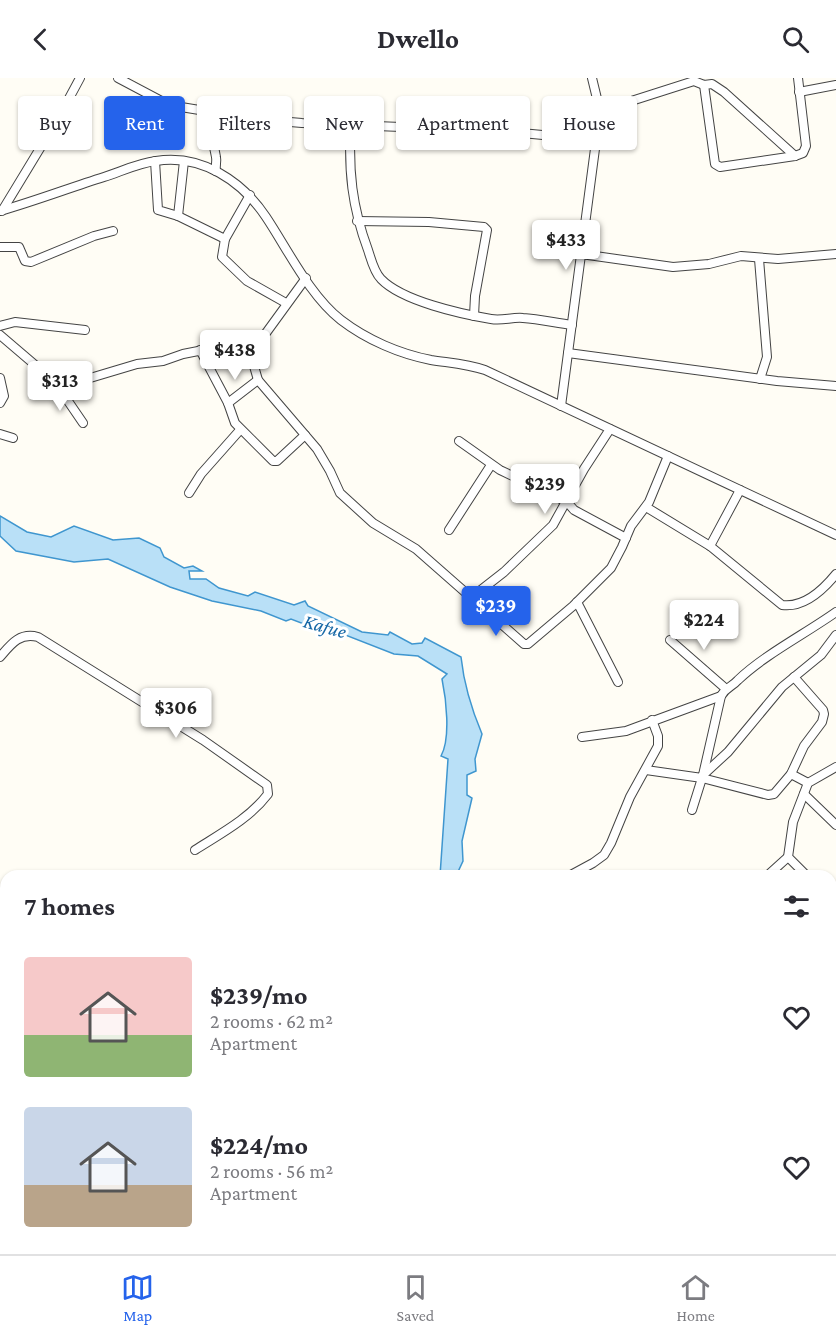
<!DOCTYPE html>
<meta charset="utf-8">
<style>
body{margin:0;font-family:"Crimson Pro",serif;background:#f2f2f3;color:#2b2b33;height:100vh;display:flex;flex-direction:column;font-size:22px;white-space:nowrap}
*{box-sizing:border-box;margin:0}
p{font-size:20px;color:#7c7c81}
.icon{flex:none;width:33px;height:33px;fill:none;stroke:currentColor;stroke-width:2;stroke-linecap:round;stroke-linejoin:round}
.map{position:relative;flex:1;overflow:hidden}
.details{position:absolute;left:0px;top:792px;width:837px;height:384px;display:flex;flex-direction:column;background:#fff;border-radius:18px 18px 0 0;box-shadow:0 2px 4px #0004}
.details>*{flex:none}
.top-card{position:absolute;left:18px;top:18px;width:801px;height:54px;display:flex;gap:12px}
.price{position:absolute;translate:-50% -51px;padding:0 14px;border-radius:6px;background:#fff;color:#222;font-size:20px;line-height:39px;filter:drop-shadow(0 2px 3px #0008)}
.price::after{content:'';position:absolute;left:50%;top:36px;width:18px;height:14px;margin-left:-9px;background:inherit;clip-path:polygon(0 0,100% 0,50% 100%)}
.price.on{background:#2563eb;color:#fff}
ul{padding:0;list-style:none}
li{display:flex;align-items:center;gap:18px;height:150px;padding:0 24px}
li span{display:grid;place-items:center;flex:none;width:168px;height:120px;border-radius:6px;color:#555}
li>.icon{margin-inline-start:auto}
span .icon{width:72px;height:72px;fill:#fffc;stroke-width:1}
li b{font-size:26px}
h2{display:flex;justify-content:space-between;align-items:center;height:72px;padding:0 24px;font-size:26px}
.tag{padding:0 21px;border-radius:6px;background:#fff;box-shadow:0 2px 4px #0004;font-size:21px;line-height:54px}
.tag.on{background:#2563eb;color:#fff}
header{display:flex;justify-content:space-between;align-items:center;height:78px;padding:0 24px;background:#fff;font-size:27px;font-weight:700}
.dock{display:flex;justify-content:space-around;align-items:center;height:84px;border-top:2px solid #e1e1e2;background:#fff;font-size:16px;color:#7c7c81}
.dock a{display:grid;justify-items:center;gap:3px}
.dock .on{color:#2563eb}
.map>svg:first-child{display:block}
.water{fill:#b9e0f7;stroke:#3f96cf;stroke-width:1.5}
.lines{fill:none;stroke-linecap:round;stroke-linejoin:round}
.stream{stroke:#3f96cf;stroke-width:1.5}
.minor-casing{stroke:#444;stroke-width:10}
.minor{stroke:#fff;stroke-width:8}
.labels{text-anchor:middle;stroke-width:6;stroke-linejoin:round;paint-order:stroke}
.water-label{font-size:20px;font-style:italic;fill:#1768a6;stroke:#fff}
</style>
<header><svg class="icon" aria-label="back" viewBox="0 0 24 24"><path d="M15 5l-7 7 7 7"/></svg>Dwello<svg class="icon" aria-label="search" viewBox="0 0 24 24"><circle cx="10" cy="10" r="6"/><path d="M15 15l6 6"/></svg></header>
<div class="map">
<svg width="836" height="1176" viewBox="0 0 836 1176">
<rect width="100%" height="100%" fill="#fffdf5"/>
<!-- water -->
<path class="water" d="M0,438L27,454L51,459L74,448L113,462L139,460L160,470L164,479L184,490L193,488L202,493H189L190,501H206L219,510L248,518L255,514L294,527L305,523L308,528L362,554L388,557L390,554L412,566L422,565L425,560L461,579C464,607 471,630 482,656L475,681L476,693L467,697V717L472,720L462,763L463,783L456,798H440L448,681L441,678C451,660 446,620 442,601L447,596L418,578L394,576L343,556L340,558L329,557L330,554L328,551H317L291,541L286,543L261,533L212,523L170,509L108,481L74,484L16,473L0,458Z"/>
<g class="lines">
<!-- stream -->
<g class="stream">
<path d="M831,1017H836"/>
<path d="M385,1170L386,1176"/>
<path d="M535,1176L546,1170"/>
</g>
<defs>
<g id="minor">
<path d="M118,0L169,27L254,41L302,45L500,53L596,62"/>
<path d="M704,7L715,86L720,89L795,78L803,75L806,68L798,0"/>
<path d="M799,14L836,7"/>
<path d="M600,33L694,3L704,7L712,6L724,14L795,78"/>
<path d="M351,46C348,92 352,129 368,172C371,181 374,194 381,201C402,223 461,236 491,241C502,243 512,239 523,240C539,241 556,245 572,247"/>
<path d="M155,83L158,132L178,138L225,161"/>
<path d="M216,93C215,88 217,84 216,79C213,62 208,53 218,37"/>
<path d="M250,117L225,161L222,179L247,203L286,225"/>
<path d="M0,133C35,123 69,110 104,99C120,94 138,85 156,83C202,76 242,103 266,139C288,172 310,218 341,242C367,262 400,276 431,282C450,285 467,286 485,292L836,457"/>
<path d="M2,133L59,39L80,0"/>
<path d="M178,138L184,83"/>
<path d="M357,143L429,144L484,149L487,152L475,218L474,238"/>
<path d="M0,169H19L25,183L31,184L94,158L113,153"/>
<path d="M581,176L673,189L709,186L741,178L778,181L836,176"/>
<path d="M759,181L767,279L760,301"/>
<path d="M0,248L15,244L85,252"/>
<path d="M0,257L55,304L83,345"/>
<path d="M247,264L258,302L317,371L330,393L340,415L373,445L416,471L524,566H528L573,528L611,490L622,469L631,448L649,424L668,378"/>
<path d="M200,272L228,325L235,345L273,383H277L305,357"/>
<path d="M568,275L777,303L836,308"/>
<path d="M0,300L4,318L0,325"/>
<path d="M60,309L137,286L163,283L183,276L259,261L266,255L306,200"/>
<path d="M228,325L258,302"/>
<path d="M561,328L600,33L592,0"/>
<path d="M0,356L13,360"/>
<path d="M459,363L500,392L567,424L574,432L626,460"/>
<path d="M189,415L201,396L240,352"/>
<path d="M646,429L710,468L782,527C804,530 823,512 836,496"/>
<path d="M449,452L491,387"/>
<path d="M710,468L740,412"/>
<path d="M472,519L504,494L553,447L584,391L610,351"/>
<path d="M577,524L618,604"/>
<path d="M670,562L725,610"/>
<path d="M0,579C11,566 20,554 38,559L203,662L267,707L268,716C249,741 220,756 195,772"/>
<path d="M582,659L626,653L721,618"/>
<path d="M646,692L702,700L768,717L774,716L791,696L804,668L822,644L824,636L823,632L794,599"/>
<path d="M791,696L808,705"/>
<path d="M703,697L728,674L782,609L821,577L836,557"/>
<path d="M804,716L836,747"/>
<path d="M692,732L703,697L721,618C726,609 732,609 738,602C764,577 805,556 836,534"/>
<path d="M569,798L593,785L604,777L611,765L630,719L658,668V658L652,642"/>
<path d="M767,798L788,779"/>
<path d="M807,798L788,779L793,744L808,705L836,689"/>
<path d="M831,818L836,822"/>
<path d="M831,946L836,944"/>
<path d="M0,1126L6,1131"/>
<path d="M831,1160L836,1154"/>
<path d="M53,1170L58,1176"/>
<path d="M742,1170L749,1176"/>
<path d="M686,1176L693,1170"/>
<path d="M817,1176L822,1170"/>
</g>
</defs>
<!-- minor casing -->
<use href="#minor" class="minor-casing"/>
<!-- minor -->
<use href="#minor" class="minor"/>
</g>
<g class="labels">
<!-- water labels -->
<g class="water-label">
<text transform="translate(325 548) rotate(16)" y="7">Kafue</text>
</g>
</g>
</svg>
<b class="price" style="left:566px;top:193px">$433</b>
<b class="price" style="left:235px;top:303px">$438</b>
<b class="price" style="left:60px;top:334px">$313</b>
<b class="price" style="left:545px;top:437px">$239</b>
<b class="price on" style="left:496px;top:559px">$239</b>
<b class="price" style="left:704px;top:573px">$224</b>
<b class="price" style="left:176px;top:661px">$306</b>
<div class="top-card">
<a class="tag">Buy</a>
<a class="tag on">Rent</a>
<a class="tag">Filters</a>
<a class="tag">New</a>
<a class="tag">Apartment</a>
<a class="tag">House</a>
</div>
<section class="details">
<h2>7 homes<svg class="icon" aria-label="filters" viewBox="0 0 24 24"><path d="M4 7h16M4 17h16"/><circle cx="9" cy="7" r="2"/><circle cx="15" cy="17" r="2"/></svg></h2>
<ul>
<li><span style="background:linear-gradient(#f6c9c9 65%,#8fb573 0)"><svg class="icon" aria-label="home" viewBox="0 0 24 24"><path d="M3 11l9-7 9 7M6 9v11h12V9"/></svg></span><div><b>$239/mo</b><p>2 rooms · 62 m²</p><p>Apartment</p></div><svg class="icon" aria-label="heart" viewBox="0 0 24 24"><path d="M12 20l-8-8c-3-5 5-10 8-4 3-6 11-1 8 4z"/></svg></li>
<li><span style="background:linear-gradient(#c9d6e8 65%,#b9a48a 0)"><svg class="icon" aria-label="home" viewBox="0 0 24 24"><path d="M3 11l9-7 9 7M6 9v11h12V9"/></svg></span><div><b>$224/mo</b><p>2 rooms · 56 m²</p><p>Apartment</p></div><svg class="icon" aria-label="heart" viewBox="0 0 24 24"><path d="M12 20l-8-8c-3-5 5-10 8-4 3-6 11-1 8 4z"/></svg></li>
</ul>
</section>
</div>
<nav class="dock">
<a class="on"><svg class="icon" aria-label="map" viewBox="0 0 24 24"><path d="M3 6l6-2 6 2 6-2v14l-6 2-6-2-6 2zM9 4v14M15 6v14"/></svg>Map</a>
<a><svg class="icon" aria-label="saved" viewBox="0 0 24 24"><path d="M7 4h10v16l-5-4-5 4z"/></svg>Saved</a>
<a><svg class="icon" aria-label="home" viewBox="0 0 24 24"><path d="M3 11l9-7 9 7M6 9v11h12V9"/></svg>Home</a>
</nav>
